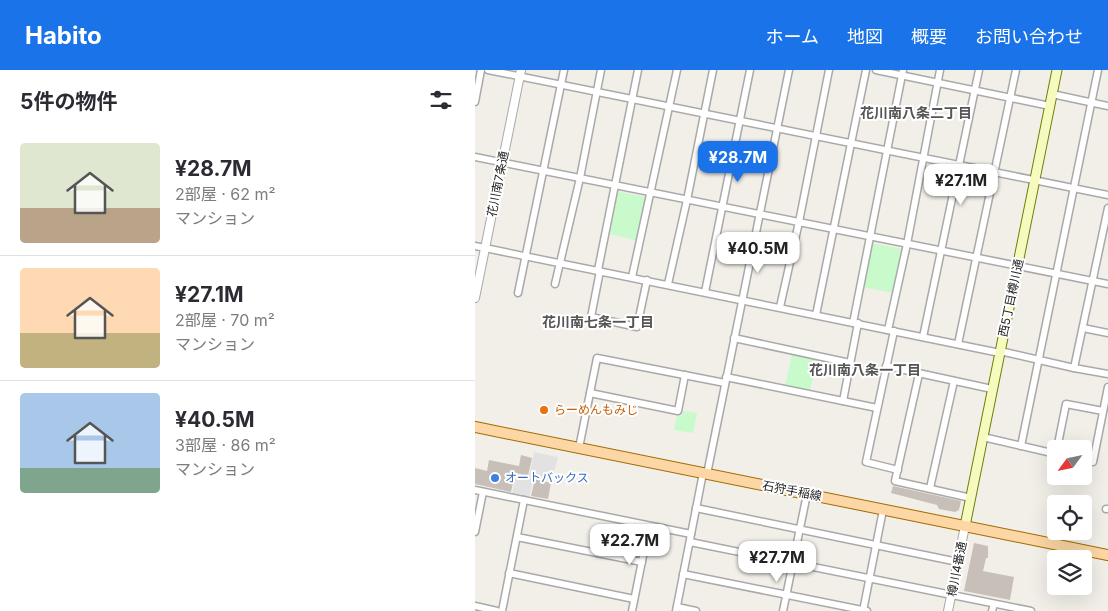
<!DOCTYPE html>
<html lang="ja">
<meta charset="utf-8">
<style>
body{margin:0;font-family:Inter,"Noto Sans JP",sans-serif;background:#f7f7f7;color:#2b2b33;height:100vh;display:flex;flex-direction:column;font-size:19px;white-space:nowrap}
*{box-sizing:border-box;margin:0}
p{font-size:16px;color:#7c7c81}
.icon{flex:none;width:28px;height:28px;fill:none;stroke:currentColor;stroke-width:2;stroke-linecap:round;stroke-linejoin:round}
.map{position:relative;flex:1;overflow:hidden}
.details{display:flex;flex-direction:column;background:#fff;width:475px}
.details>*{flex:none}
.needle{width:32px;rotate:237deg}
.fabs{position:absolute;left:572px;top:370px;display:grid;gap:10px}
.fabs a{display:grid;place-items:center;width:45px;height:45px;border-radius:5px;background:#fff;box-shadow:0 5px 20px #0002;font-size:25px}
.price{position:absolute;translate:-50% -42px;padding:0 11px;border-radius:10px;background:#fff;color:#222;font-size:16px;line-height:32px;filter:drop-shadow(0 1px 2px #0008)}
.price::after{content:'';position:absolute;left:50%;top:30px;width:15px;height:11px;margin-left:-8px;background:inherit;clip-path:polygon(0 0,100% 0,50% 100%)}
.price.active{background:#1a73e8;color:#fff}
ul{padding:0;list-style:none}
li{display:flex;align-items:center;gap:15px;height:125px;padding:0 20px}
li+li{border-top:1px solid #e1e1e2}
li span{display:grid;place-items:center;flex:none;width:140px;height:100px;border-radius:5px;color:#555}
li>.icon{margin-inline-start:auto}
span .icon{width:60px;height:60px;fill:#fffc;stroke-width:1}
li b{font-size:21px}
h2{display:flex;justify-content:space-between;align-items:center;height:60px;padding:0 20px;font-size:21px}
header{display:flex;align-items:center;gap:30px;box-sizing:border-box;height:70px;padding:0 25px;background:#1a73e8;color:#fff}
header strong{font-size:24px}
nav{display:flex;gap:28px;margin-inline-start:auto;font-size:18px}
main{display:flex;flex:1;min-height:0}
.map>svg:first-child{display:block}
.park{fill:#c8facc}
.parking{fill:#e2e2e2}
.building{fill:#c7bfb8}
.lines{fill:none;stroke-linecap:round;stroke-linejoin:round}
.minor-casing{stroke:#a9a9a9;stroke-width:9}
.tertiary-casing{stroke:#a9a9a9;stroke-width:10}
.secondary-casing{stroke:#707d05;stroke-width:11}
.primary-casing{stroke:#a06b00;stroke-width:12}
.minor{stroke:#fff;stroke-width:6}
.tertiary{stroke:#fff;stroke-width:8}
.secondary{stroke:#f7fabf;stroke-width:9}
.primary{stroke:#fcd6a4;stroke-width:10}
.food-dot{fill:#e8710a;stroke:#fff;stroke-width:2}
.shop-dot{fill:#3f7fe0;stroke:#fff;stroke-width:2}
.labels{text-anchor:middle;stroke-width:4;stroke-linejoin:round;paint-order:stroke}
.street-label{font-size:12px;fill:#222;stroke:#fff}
.food-label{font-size:12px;fill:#c56008;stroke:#fff;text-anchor:start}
.shop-label{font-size:12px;fill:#366cbe;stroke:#fff;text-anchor:start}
.neighbourhood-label{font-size:14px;font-weight:bold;fill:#555;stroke:#fff}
</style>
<header>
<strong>Habito</strong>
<nav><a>ホーム</a><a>地図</a><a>概要</a><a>お問い合わせ</a></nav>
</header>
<main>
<section class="details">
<h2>5件の物件<svg class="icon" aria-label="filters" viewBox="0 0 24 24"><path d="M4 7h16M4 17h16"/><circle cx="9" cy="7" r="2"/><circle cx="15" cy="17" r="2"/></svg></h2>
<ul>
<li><span style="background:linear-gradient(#dfe7d0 65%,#b9a48a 0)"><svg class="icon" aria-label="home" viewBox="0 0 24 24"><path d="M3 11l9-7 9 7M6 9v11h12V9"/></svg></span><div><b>¥28.7M</b><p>2部屋 · 62 m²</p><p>マンション</p></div></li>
<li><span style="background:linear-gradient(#ffd9b3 65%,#c2b280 0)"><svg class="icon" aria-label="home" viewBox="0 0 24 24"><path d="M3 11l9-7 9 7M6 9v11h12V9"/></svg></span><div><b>¥27.1M</b><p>2部屋 · 70 m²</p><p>マンション</p></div></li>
<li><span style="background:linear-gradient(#a9c7e8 75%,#7fa58c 0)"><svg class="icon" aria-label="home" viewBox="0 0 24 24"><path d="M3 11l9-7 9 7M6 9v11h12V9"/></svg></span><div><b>¥40.5M</b><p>3部屋 · 86 m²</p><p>マンション</p></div></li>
</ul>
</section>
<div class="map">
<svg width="633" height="541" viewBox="0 0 633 541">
<rect width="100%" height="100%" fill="#f2efe9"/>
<!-- park -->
<g class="park">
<path d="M145,122L169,127L170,129L163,171L135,164L142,124Z"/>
<path d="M396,173L428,179L419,223L388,217Z"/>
<path d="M317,284L342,290L335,321L310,316Z"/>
<path d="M208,341L222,343L218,363L199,360L202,345L207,346Z"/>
</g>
<!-- parking -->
<path class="parking" d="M59,382L83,387L77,410L59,406L54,428L37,424L41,405L54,407Z"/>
<!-- building -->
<g class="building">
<path d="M46,385L57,388L53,406L40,403L36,422L0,414V398L12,401L14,390L44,396Z"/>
<path d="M60,409L76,413L73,429L56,426Z"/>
<path d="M418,416L486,431L484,440L480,442L464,439L462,435L416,423Z"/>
<path d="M499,473L513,476V488H511L508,501L539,507L535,530L489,521Z"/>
</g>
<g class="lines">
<defs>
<g id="minor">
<path d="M13,0L633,125"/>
<path d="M401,0L575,36"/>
<path d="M577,24L633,36"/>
<path d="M0,32L6,0"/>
<path d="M0,87L633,214"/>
<path d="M0,176L525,283"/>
<path d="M123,200L163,0"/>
<path d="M125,201L116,247L162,257L172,210"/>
<path d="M157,207L202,0"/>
<path d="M80,214L105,108L126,0"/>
<path d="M193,214L212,130L238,0"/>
<path d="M230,222L275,0"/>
<path d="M43,223L89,0"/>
<path d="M305,237L324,152L354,0"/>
<path d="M341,245L391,0"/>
<path d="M378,253L428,0"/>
<path d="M608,258L633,263"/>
<path d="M413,260L432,174L465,0"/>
<path d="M419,261L391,392L423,400"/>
<path d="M448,267L504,0"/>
<path d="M259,268L375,293"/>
<path d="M483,274L541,0"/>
<path d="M525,281L599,298L633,138"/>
<path d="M411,296L517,319"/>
<path d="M599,298L633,304"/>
<path d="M444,304L420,411L496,428"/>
<path d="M251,307L402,338"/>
<path d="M115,323L203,341L210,305"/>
<path d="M368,331L383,253"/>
<path d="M508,367L581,384"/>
<path d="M546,376L623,0"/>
<path d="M104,378L122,288L250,313"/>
<path d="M582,379L591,334L628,341"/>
<path d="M609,390L618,392L633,317"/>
<path d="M232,404L314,0"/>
<path d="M455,418L479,311"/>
<path d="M0,420L216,464"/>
<path d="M221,438L483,492"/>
<path d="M631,439H633"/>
<path d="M0,462L8,422"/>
<path d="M42,467L167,492"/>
<path d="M215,472L556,541"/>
<path d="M34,503L159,529"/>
<path d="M208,504L392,541"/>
<path d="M0,536L22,541"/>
<path d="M202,537L221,541"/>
<path d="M27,541L49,430"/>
<path d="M157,541L174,456"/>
<path d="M201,541L228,403"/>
<path d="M308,541L332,424"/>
<path d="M388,541L408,440"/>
<path d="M517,541L519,534"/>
</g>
<g id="tertiary">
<path d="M0,228L46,0"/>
<path d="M473,541L490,456"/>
</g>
<path id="secondary" d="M490,456L582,0"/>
<path id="primary" d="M0,357L633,485"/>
</defs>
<!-- minor casing -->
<use href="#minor" class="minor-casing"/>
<!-- tertiary casing -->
<use href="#tertiary" class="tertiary-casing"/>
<!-- secondary casing -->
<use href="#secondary" class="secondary-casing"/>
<!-- primary casing -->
<use href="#primary" class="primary-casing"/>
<!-- minor -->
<use href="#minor" class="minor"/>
<!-- tertiary -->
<use href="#tertiary" class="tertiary"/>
<!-- secondary -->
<use href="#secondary" class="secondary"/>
<!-- primary -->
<use href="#primary" class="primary"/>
</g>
<!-- markers -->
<circle class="food-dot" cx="69" cy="340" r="5"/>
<circle class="shop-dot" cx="20" cy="408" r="5"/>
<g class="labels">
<!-- street labels -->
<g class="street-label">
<text transform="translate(23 114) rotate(-79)" y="4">花川南7条通</text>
<text transform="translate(536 228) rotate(-78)" y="4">西5丁目樽川通</text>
<text transform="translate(317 421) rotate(11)" y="4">石狩手稲線</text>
<text transform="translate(482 499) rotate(-79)" y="4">樽川4番通</text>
</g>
<!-- food labels -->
<g class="food-label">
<text x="79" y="344">らーめんもみじ</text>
</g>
<!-- shop labels -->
<g class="shop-label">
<text x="30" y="412">オートバックス</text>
</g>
<!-- neighbourhood labels -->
<g class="neighbourhood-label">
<text x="441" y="48">花川南八条二丁目</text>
<text x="123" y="257">花川南七条一丁目</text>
<text x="390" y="305">花川南八条一丁目</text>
</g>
</g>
</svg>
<div class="fabs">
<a><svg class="needle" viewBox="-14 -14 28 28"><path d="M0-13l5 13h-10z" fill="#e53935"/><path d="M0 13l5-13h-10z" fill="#7c7c81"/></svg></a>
<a><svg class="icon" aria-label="locate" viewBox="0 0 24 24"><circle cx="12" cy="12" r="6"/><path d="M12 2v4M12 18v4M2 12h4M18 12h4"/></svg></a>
<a><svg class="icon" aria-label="layers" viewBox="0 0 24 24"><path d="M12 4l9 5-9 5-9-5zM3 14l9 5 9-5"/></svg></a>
</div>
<b class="price active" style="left:263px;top:113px">¥28.7M</b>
<b class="price" style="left:486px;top:136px">¥27.1M</b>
<b class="price" style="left:283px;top:204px">¥40.5M</b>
<b class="price" style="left:155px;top:496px">¥22.7M</b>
<b class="price" style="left:302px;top:513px">¥27.7M</b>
</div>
</main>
